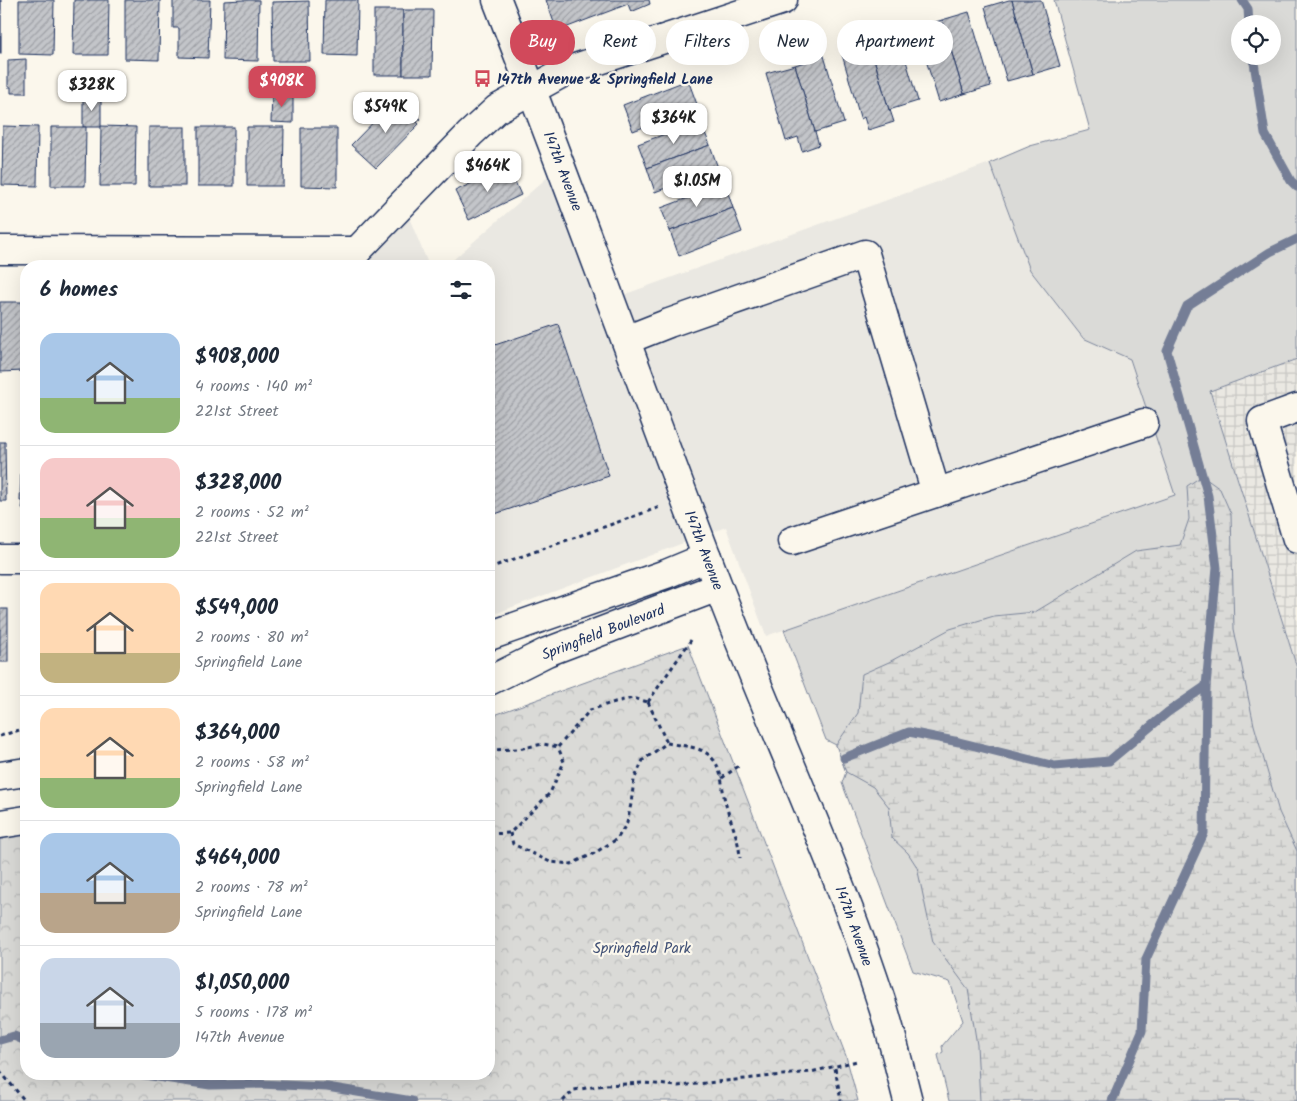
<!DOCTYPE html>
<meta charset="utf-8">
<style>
body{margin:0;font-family:Kalam,sans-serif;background:#f2f2f3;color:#1f2937;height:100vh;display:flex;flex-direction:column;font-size:19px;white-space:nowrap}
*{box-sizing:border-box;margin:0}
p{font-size:16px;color:#747a83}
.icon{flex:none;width:28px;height:28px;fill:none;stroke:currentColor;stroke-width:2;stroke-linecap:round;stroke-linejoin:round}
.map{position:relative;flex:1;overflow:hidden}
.sheet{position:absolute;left:20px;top:260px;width:475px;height:820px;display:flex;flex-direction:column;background:#fff;border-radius:20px;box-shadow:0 5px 20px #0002}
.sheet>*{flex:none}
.top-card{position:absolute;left:510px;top:20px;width:475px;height:45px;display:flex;gap:10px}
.fabs{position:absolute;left:1231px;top:15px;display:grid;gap:10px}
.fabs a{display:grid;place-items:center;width:50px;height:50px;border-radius:50%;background:#fff;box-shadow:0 5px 20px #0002;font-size:25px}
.price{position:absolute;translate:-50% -42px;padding:0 11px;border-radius:10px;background:#fff;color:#222;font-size:16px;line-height:32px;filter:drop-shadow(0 1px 2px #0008)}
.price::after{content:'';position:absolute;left:50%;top:30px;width:15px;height:11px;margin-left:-8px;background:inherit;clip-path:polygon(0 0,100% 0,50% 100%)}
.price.active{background:#d1495b;color:#fff}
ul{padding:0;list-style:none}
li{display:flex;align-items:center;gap:15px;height:125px;padding:0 20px}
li+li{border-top:1px solid #e0e1e3}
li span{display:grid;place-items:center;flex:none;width:140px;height:100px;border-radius:15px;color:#555}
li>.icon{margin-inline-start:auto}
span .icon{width:60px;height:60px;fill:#fffc;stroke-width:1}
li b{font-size:21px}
h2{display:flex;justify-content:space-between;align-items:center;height:60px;padding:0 20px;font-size:21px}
.chip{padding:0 18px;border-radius:22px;background:#fff;box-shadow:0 5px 20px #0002;font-size:18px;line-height:45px}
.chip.active{background:#d1495b;color:#fff}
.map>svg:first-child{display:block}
.built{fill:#eae8e2}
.industrial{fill:url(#industrial-grid)}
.grass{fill:#dadad7;stroke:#7a849a;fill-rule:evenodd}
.wetland{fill:url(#wetland-marsh);stroke:#7a849a}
.park{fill:url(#park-crowns);stroke:#7a849a}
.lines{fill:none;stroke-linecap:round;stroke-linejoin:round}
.stream{stroke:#747e96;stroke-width:9}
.building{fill:url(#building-hatch);stroke:#1b2f5e}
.minor-casing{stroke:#1b2f5e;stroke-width:31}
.path{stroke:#1b2f5e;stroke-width:3;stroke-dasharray:4 4;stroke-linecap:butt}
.minor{stroke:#fbf7ec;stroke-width:28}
.labels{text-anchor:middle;stroke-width:4.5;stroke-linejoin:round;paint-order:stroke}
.poi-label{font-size:15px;font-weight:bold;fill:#1b2f5e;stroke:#fbf7ec;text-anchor:start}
.street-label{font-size:15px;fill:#1b2f5e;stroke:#fbf7ec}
.park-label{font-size:15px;fill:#415176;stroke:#fbf7ec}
</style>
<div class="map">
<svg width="1297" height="1101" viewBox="0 0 1297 1101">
<defs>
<pattern id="industrial-grid" width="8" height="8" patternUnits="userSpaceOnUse" patternTransform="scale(1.25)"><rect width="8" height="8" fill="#eae8e2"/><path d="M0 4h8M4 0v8" fill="none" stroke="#c8c7c4"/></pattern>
<pattern id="wetland-marsh" width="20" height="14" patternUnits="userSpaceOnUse" patternTransform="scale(1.25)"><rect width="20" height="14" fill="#dadad7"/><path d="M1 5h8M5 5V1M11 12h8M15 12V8" fill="none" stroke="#babbbb"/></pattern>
<pattern id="park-crowns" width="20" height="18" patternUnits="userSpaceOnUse" patternTransform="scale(1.25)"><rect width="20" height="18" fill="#dadad7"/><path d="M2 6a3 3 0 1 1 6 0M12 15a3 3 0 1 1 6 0" fill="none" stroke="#babbbb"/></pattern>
<pattern id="building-hatch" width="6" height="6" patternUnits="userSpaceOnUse" patternTransform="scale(1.25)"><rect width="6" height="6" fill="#c3c5c9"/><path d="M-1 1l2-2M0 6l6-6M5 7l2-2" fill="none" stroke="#9ea0a6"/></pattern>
</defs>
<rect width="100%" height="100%" fill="#fbf7ec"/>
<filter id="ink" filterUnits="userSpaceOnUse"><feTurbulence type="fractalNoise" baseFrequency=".02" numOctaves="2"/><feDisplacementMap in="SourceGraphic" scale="10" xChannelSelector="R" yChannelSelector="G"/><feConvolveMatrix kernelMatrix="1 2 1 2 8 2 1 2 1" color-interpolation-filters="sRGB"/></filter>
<g filter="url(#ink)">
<!-- built -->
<g class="built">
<path d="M565,162L620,296L990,163L1030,270L1083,338L1130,358L1176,495L766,636L726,527L489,616V266H446Z"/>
<path d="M405,208L429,266H352Z"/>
</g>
<!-- industrial -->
<path class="industrial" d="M1297,359V668L1210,390Z"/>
<!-- grass -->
<path class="grass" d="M1054,0H1297V359L1210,391L1297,668V1101H949L938,1055L943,1052L942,1046L963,1021L950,982L913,971L842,783L846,772L836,745L826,740L784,630L1175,495L1130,359L1083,338L1030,270L990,163L1030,146L1090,130ZM1240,24H1272V56H1240Z"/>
<!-- wetland -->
<path class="wetland" d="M1202,476L1220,489L1231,514L1234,629L1254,725L1279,812L1297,851V1101H980L977,1045L968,989L933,942L917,867L908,853L892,838L889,807L873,787L846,772L836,745L858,713L862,674L889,662L950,629L994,616L1035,612L1136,551L1180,545L1189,519L1187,486Z"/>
<!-- park -->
<path class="park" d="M688,645L846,1056L858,1101H0V836L26,832V1074H489V717Z"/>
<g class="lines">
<!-- stream -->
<g class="stream">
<path d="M1242,0L1248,9L1249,24"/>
<path d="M1253,56L1265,134L1291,181L1297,187"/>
<path d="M844,758L909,732L959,742L1055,766L1109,761L1168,712L1206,686"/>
<path d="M0,1040L14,1036L26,1041"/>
<path d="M138,1074L210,1085L260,1084L327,1087L412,1101"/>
<path d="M1112,1101L1142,1031L1146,959L1204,833L1206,686L1217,568L1208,496L1167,351L1187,306L1270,252L1297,239"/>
</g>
</g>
<!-- building -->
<g class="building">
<rect x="0" y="0" width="1" height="53"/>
<path d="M19,0H54L53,55L19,54Z"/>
<path d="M74,0H109L108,55H73Z"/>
<path d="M125,0H160L159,60L125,59Z"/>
<path d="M173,0H210L208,58L179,57V28H173Z"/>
<path d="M243,0H259L258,61L223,60L224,1Z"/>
<path d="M325,0H358L357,56L324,55Z"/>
<path d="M546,0H649L650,4L631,12L628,4L557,31Z"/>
<path d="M1009,0H1012L1033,74L1007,81L985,7Z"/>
<path d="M1012,0H1041L1060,66L1033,74Z"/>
<path d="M309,1L310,61H273L272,2Z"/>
<rect x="374" y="10" width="29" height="65"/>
<path d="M403,10H433L432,75H403Z"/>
<path d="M969,12L991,86L964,94L942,20Z"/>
<path d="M942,20L964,94L939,102L916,28Z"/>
<path d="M898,34L918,101L889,110L869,42Z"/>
<path d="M869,42L889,110H890L894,122L868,130L864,117L861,119L860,117L841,51Z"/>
<path d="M824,56L844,123L815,132L795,65Z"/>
<path d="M26,59V93H11V87H8V60Z"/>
<path d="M795,65L819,145L802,151L798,137L786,141L766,73Z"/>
<path d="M688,80L698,107L633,131L623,105Z"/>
<path d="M272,93L293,94V123L271,122Z"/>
<path d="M101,96V127H83V97Z"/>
<path d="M394,101L407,114L411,109L421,119L417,122L419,124L376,168L351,145Z"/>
<path d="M700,121L710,145L647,168L638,144Z"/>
<path d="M3,126L38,127L37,186L2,185Z"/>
<path d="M101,126L136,127L135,186H100Z"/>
<path d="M51,127H86L85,186H51Z"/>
<rect x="149" y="127" width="36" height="59"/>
<rect x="198" y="127" width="36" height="59"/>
<path d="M247,127H284L283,186H247Z"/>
<path d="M301,128H337V187L301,186Z"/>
<path d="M710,145L718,168L655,192L647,168Z"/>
<path d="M508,166L521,195L469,220L455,191Z"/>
<path d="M725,184L733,208L670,231L661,208Z"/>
<path d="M733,208L742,232L679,256L670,231Z"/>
<path d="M0,302H22V312H25L24,371L0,372Z"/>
<path d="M558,324L609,476L489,516V347Z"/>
<path d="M22,433H26V509H22L23,501H20Z"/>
<path d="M0,442H5L6,501H0Z"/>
<rect x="0" y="609" width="8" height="53"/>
</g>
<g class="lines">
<defs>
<g id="minor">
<path d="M497,0C573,194 643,391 718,586C772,728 838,865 884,1010C893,1040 900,1070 908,1101"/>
<path d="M0,250L357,251"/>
<path d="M344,266L357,251L470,134L497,109L566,71L783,0"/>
<path d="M626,340L669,323L865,254L936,493"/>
<path d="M1297,408L1262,421L1297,539"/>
<path d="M792,541L1144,423"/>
<path d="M0,559H26"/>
<path d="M489,636L666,574L707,557"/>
<path d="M489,681L547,652L718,587"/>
<path d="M0,776L26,772"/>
<path d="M0,824L26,820"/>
</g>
</defs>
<!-- minor casing -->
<use href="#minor" class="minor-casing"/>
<!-- path -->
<g class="path">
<path d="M489,568L660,507"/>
<path d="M648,702L691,640"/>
<path d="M648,702L667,743"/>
<path d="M0,736L26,728"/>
<path d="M558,747L590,710L615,702L633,698L648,702"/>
<path d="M489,750L518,749L543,744L558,747"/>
<path d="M722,778L740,765"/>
<path d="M510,833L513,844L550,862L571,864L593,854L617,839L627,823L631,804L634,780L643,760L667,743C681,746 701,746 711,757C724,770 721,789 726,805C731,823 739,839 740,858"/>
<path d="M489,834L510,833L550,793L564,762L558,747"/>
<path d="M835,1068L841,1101"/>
<path d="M0,1071L25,1101"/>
<path d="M563,1101L574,1090L605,1085L644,1083L678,1086L811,1072L857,1061"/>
</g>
<!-- minor -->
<use href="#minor" class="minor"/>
</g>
</g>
<!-- icons -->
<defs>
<symbol id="bus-bare" viewBox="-9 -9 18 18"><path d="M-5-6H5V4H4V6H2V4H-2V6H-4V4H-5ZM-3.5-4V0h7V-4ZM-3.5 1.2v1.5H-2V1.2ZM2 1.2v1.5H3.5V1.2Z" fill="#d1495b" stroke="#fbf7ec" stroke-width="2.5" paint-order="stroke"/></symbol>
</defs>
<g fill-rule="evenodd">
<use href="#bus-bare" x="470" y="66" width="25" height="25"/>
</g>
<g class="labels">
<!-- poi labels -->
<g class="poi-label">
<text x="497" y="84">147th Avenue &amp; Springfield Lane</text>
</g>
<!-- street labels -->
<g class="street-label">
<text transform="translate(563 171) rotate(69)" y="5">147th Avenue</text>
<text transform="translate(704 550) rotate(69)" y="5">147th Avenue</text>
<text transform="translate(603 632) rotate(-21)" y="5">Springfield Boulevard</text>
<text transform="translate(854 926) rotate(70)" y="5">147th Avenue</text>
</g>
<!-- park labels -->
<g class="park-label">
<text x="642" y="953">Springfield Park</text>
</g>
</g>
</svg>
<div class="fabs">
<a><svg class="icon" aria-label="locate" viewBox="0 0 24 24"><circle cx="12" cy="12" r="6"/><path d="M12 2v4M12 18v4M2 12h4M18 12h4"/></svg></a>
</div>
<b class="price active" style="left:282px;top:108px">$908K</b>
<b class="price" style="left:92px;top:112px">$328K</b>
<b class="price" style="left:386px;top:134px">$549K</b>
<b class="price" style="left:674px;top:145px">$364K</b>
<b class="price" style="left:488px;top:193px">$464K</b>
<b class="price" style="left:697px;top:208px">$1.05M</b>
<div class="top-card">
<a class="chip active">Buy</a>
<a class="chip">Rent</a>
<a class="chip">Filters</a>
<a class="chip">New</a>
<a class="chip">Apartment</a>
</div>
<section class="sheet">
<h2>6 homes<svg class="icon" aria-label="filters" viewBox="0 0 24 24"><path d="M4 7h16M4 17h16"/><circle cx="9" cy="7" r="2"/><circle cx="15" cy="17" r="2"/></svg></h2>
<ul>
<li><span style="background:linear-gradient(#a9c7e8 65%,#8fb573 0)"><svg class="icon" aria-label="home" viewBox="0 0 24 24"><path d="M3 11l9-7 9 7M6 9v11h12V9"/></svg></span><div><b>$908,000</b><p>4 rooms · 140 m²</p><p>221st Street</p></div></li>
<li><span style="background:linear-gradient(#f6c9c9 60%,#8fb573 0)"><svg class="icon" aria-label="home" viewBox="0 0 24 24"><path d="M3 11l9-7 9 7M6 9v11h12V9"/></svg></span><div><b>$328,000</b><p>2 rooms · 52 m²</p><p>221st Street</p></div></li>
<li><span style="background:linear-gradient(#ffd9b3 70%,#c2b280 0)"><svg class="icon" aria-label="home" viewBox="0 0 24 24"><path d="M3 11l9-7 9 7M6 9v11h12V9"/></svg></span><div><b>$549,000</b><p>2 rooms · 80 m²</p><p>Springfield Lane</p></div></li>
<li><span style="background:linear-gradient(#ffd9b3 70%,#8fb573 0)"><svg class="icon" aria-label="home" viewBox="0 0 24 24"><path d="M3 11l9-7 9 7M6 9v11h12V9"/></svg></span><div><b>$364,000</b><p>2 rooms · 58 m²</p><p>Springfield Lane</p></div></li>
<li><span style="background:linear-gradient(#a9c7e8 60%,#b9a48a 0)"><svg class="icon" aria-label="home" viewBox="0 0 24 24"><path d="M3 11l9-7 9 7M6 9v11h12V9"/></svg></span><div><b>$464,000</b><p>2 rooms · 78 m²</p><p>Springfield Lane</p></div></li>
<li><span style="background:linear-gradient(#c9d6e8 65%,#9aa5b1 0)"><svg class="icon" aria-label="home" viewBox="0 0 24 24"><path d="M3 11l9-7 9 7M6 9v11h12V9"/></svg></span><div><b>$1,050,000</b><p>5 rooms · 178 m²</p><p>147th Avenue</p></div></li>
</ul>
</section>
</div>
